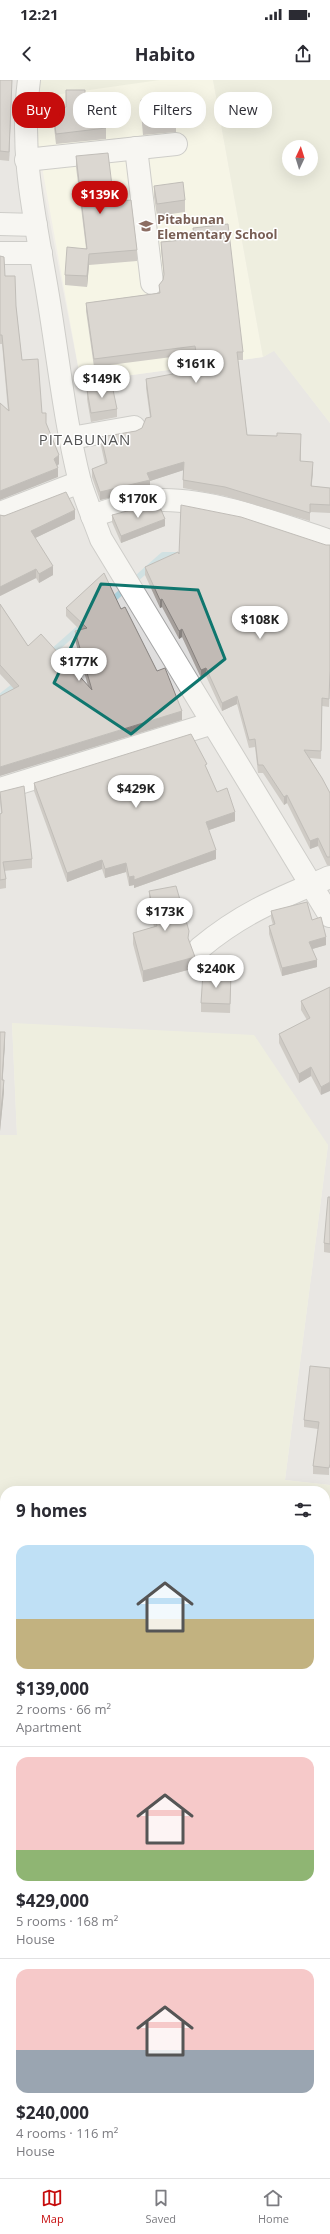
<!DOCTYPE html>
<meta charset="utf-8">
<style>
body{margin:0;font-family:"Open Sans",sans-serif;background:#f7f7f7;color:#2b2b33;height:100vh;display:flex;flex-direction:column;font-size:15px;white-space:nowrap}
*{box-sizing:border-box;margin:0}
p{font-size:13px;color:#7c7c81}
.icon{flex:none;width:22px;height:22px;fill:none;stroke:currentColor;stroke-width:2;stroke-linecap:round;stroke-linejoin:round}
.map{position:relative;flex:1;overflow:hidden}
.drawer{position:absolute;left:0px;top:1406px;width:330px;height:692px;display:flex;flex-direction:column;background:#fff;border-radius:16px 16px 0 0;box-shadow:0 4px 16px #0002}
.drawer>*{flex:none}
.hud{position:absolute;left:12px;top:12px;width:306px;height:36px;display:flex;gap:8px}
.needle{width:26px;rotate:4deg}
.fabs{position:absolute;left:282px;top:60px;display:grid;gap:8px}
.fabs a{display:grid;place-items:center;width:36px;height:36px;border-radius:50%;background:#fff;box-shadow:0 4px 16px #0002;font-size:20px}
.price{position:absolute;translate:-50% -34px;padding:0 9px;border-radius:14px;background:#fff;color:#222;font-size:13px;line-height:26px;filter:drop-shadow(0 1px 2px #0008)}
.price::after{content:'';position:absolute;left:50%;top:24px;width:12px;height:9px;margin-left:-6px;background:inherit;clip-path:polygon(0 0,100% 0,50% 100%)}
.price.active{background:#c60c0c;color:#fff}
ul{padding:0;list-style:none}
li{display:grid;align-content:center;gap:8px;height:212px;padding:0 16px}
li+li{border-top:1px solid #e1e1e2}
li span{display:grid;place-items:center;height:124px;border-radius:12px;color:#555}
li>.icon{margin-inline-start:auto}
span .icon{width:72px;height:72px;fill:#fffc;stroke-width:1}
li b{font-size:17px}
h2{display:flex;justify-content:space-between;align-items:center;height:48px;padding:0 16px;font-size:17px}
.chip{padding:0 14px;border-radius:16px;background:#fff;box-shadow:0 4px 16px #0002;font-size:14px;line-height:36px}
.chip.active{background:#c60c0c;color:#fff}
.status{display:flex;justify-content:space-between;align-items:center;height:28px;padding:0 20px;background:#fff;direction:ltr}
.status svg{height:11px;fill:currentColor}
header{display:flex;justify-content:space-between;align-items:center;height:52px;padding:0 16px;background:#fff;font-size:18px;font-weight:700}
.menu{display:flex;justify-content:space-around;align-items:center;height:56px;border-top:1px solid #e1e1e2;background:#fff;font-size:11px;color:#7c7c81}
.menu a{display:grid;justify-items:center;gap:2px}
.menu .active{color:#c60c0c}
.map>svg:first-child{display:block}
.residential{fill:#dfdede}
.education{fill:#fdfde5}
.farmland{fill:#eceed5;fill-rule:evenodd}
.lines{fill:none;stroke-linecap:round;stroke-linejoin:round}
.stream{stroke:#acd1db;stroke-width:6}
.minor-casing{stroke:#a5a5a5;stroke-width:24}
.minor{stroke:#fff;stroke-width:22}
.wall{fill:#a6a09c}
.shaded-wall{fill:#87827f}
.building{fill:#c1bab5;stroke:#87827f}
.marked{fill:none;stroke:#0f766e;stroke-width:3;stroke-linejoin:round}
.labels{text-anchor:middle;stroke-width:3;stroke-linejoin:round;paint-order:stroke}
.education-label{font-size:13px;font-weight:bold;fill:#785e54;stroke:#fff;text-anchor:start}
.quarter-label{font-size:15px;letter-spacing:1px;fill:#545454;stroke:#fff}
</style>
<div class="status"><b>12:21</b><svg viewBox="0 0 49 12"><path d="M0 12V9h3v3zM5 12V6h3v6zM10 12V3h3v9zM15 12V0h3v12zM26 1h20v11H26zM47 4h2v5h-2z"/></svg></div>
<header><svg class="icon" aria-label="back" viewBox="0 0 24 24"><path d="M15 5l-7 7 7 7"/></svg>Habito<svg class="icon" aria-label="share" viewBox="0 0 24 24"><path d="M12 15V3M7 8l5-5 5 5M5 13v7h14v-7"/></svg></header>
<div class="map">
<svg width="330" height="2098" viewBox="0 0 330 2098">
<rect width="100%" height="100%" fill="#f1eee8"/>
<!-- residential -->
<path class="residential" d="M0,0H31L26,19L81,302L263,277L274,270L330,343V1405L285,1400L328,1065L12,943L17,1056L0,1055Z"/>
<!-- education -->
<path class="education" d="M153,0H213L263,277L81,302L29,15Z"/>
<!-- farmland -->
<g class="farmland">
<path d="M31,0H160L26,19Z"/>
<path d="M213,0H330V343L274,271L263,277ZM289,67H311V89H289Z"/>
<path d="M12,943L254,955L328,1065L285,1400L330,1405V1563L327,1602L325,1601V1411H5V1582H0V1055H17Z"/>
<path d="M0,1589H5V2093H325V1612H330V2098H0Z"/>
</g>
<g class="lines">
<!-- stream -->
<g class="stream">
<path d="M109,523L163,475H179"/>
<path d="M50,574L84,544"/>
<path d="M0,617L18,603"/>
</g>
<defs>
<g id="minor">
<path d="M29,0C19,76 36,142 48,216C58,277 65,343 80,402C86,421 94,440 101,459L330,836"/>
<path d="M136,68L152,203"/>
<path d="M26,80L176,64"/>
<path d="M0,144L36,145"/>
<path d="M0,173H41"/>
<path d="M71,358L134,347"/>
<path d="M0,433L80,402"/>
<path d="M92,436C113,429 135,421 158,420C211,418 279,444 330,461"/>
<path d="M0,709L213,643"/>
<path d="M200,868C243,832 280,818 330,797"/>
<path d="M325,1614L330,1583"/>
<path d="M0,1978L5,1980"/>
</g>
</defs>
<!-- minor casing -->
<use href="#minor" class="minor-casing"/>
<!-- minor -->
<use href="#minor" class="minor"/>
</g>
<!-- wall -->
<g class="wall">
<path d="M0,0H12L9,81L0,80Z"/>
<path d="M141,20L176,40V52L143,55L141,32Z"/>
<path d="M85,25L106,48V59L56,64L53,39V29Z"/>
<path d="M76,76L114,122L137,170V181L89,185L87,207L65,205V195L86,168L76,87Z"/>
<path d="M154,106L185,120V132L157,136L154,117Z"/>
<path d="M193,148L243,272V280H238L247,355L301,363V381L313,390L311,406L330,408V433L310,432V441L225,416L183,408V390L150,401V408L100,420L92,397V389L105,384L101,366V357L136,351L142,348L150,337L146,308V299L198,290L195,274L94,287L86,231V223L159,213V205L163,200L164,197L161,170V162L193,159Z"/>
<path d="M0,176L5,196L16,226L22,280L46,343L59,384L57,386L58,397L8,331L2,264H0Z"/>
<path d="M87,310L117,329V337L91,342L87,319Z"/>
<path d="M0,435L75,439L35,458L53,495L39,503L36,498L0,516Z"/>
<path d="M112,435L165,446L121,463L112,442Z"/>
<path d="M326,465H330V599L329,627L322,626L321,679L310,678L330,713V785H327L318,766L310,769L287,723L284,725L263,693H258L255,667L249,668L237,624L222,631L206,596L201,598L182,557L179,559L162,527L160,528L145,495V487L179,474Z"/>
<path d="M0,524L28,566L88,606L75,560V551L80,550L66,536V528L121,529L182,640L14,609L0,594Z"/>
<path d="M207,689L217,712L235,741L209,750L216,779L134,808V805L129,806L126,792L105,798L102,789L67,802L34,711V703Z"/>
<path d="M0,712L32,779V788L4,791L6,799V808L0,809V734L1,733L0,722Z"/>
<path d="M149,811L189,860L195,888L143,902L133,864V853L154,847L149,823Z"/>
<path d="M271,831L312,840L326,865L312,869L317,887L282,896L269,854V846L273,845L271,838Z"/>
<path d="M231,903L230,933L201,932V923Z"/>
<path d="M330,907L321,1015L311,996L299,1003L279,963V954L307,940L301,930V921Z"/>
<path d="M0,952L5,963L2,1000L4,1011L0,1051Z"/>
<path d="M330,1117V1173L324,1172V1163Z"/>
<path d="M330,1288L329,1395L313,1394V1386L318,1349L304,1347V1340Z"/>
</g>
<!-- shaded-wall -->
<g class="shaded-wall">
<path d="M12,0L9,81V72Z"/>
<path d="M89,174V185L87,207V196Z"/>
<path d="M59,375V384L54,388V379Z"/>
<path d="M184,382V390L150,401V408L100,420V412L147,393Z"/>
<path d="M313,382V390L311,415V406Z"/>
<path d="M58,388V397L0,420V411Z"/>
<path d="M75,430V439L31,460V451Z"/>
<path d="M165,439V446L121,463V456Z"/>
<path d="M53,486V495L39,503V494Z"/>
<path d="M36,489V498L0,516V507Z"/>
<path d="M162,519V527L160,528V520Z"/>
<path d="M182,549V557L179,559V551Z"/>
<path d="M206,588V596L201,598V590Z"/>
<path d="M237,616V624L222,631V623Z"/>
<path d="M182,631V640L0,696V687Z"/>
<path d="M287,715V723L284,725V717Z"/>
<path d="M235,732V741L206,751V742Z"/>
<path d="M318,758V766L310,769V761Z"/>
<path d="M216,770V779L134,808V800Z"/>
<path d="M102,780V789L67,802V793Z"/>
<path d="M126,783V792L105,798V789Z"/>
<path d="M134,796V805L129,806V797Z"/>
<path d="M326,857V865L309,870V862Z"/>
<path d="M195,877V888L143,902V891Z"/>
<path d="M317,880V887L282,896V888Z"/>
<path d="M5,952V963L2,1011V1000Z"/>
<path d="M311,987V996L299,1003V994Z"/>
<path d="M4,1000V1011L0,1051V1040Z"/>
<path d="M330,1002V1011L321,1015V1007Z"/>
</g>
<!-- building -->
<g class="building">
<path d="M0,0H12L9,72L0,71Z"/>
<path d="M66,10H85V25L102,23L106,48L56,54L53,29L66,27Z"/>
<path d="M173,17L176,40L143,43L141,20Z"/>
<path d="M108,73L114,122L131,120L137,170L89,174L87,196L65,195L67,167L87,169L76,76Z"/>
<path d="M183,102L185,120L157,124L154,106Z"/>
<path d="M228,144L243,272H237L247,355L277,356V353L301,354L300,381L313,382L311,406L330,408V425L310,424V433L225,407L183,400L184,382L147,393L150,400L100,412L92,389L107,383L101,357L136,351L142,348L146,338L151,337L146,299L199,289L195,266L94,279L86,223L160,213L159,205L163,200L164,194L161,162L194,159L193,148Z"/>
<path d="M0,176L4,177L5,196H15L16,226L22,280L38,279L42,333H46V343L59,375L54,379L58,388L0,411V323L9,331L2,255H0Z"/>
<path d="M112,305L117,329L91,333L87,310Z"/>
<path d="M66,412L75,430L31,451L53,486L39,494L36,489L0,507V435L4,436Z"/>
<path d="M159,425L165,439L121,456L112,435L135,429Z"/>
<path d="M181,425L241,437L326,465H330V591L329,619L322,618L321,671L304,670L322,698L330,713V777H327L318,758L310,761L287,715L284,717L263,685H258L255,659L249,660L237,616L222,623L206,588L201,590L182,549L179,551L162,519L160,520L145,487L178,472L179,474Z"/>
<path d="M104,493L121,529L125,527L157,591L165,588L182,631L0,687V616L19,606L0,585V524L28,566L41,554L92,610L75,551L87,548L66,528Z"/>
<path d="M191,654L207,684L205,685L217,712L227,708L235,732L206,742L216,770L134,800V796L129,797L126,783L105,789L102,780L67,793L34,703Z"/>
<path d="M24,706L32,779L3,782L6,799L0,800V734L2,733L0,712Z"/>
<path d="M176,806L189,851L188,858L195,877L143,891L133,853L157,846L149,811Z"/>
<path d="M307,822L312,840L321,837L326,857L309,862L317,880L282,888L269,846L275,844L271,831Z"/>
<path d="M203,893L231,894L230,924L201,923Z"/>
<path d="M330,907V1002L321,1007L311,987L299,994L279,954L310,938L301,921Z"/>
<path d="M0,952H5L2,1000H4L0,1040Z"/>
<path d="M328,1117H330V1164L324,1163Z"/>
<path d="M310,1286L330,1288V1384L329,1388L313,1386L319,1342L304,1340Z"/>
</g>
<!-- marked area -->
<path d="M0 0H330V2098H0ZM101,504L198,510L225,579L131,654L54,603Z" fill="#f1eee8" fill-opacity=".55" fill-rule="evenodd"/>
<path class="marked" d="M101,504L198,510L225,579L131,654L54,603Z"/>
<!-- icons -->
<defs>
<symbol id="school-bare" viewBox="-9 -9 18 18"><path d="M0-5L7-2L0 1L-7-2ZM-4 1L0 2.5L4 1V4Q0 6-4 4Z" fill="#8d6e63" stroke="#fff" stroke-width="2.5" paint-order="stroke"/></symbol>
</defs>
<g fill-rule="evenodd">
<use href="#school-bare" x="136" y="136" width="20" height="20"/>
</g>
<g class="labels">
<!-- education labels -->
<g class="education-label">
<text x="157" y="144">Pitabunan<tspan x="157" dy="15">Elementary School</tspan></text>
</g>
<!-- quarter labels -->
<g class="quarter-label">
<text x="85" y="365">PITABUNAN</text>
</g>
</g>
</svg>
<div class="fabs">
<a><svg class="needle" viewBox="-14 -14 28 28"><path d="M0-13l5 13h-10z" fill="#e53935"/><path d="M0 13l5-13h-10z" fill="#7c7c81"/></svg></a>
</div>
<b class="price active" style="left:100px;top:135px">$139K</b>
<b class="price" style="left:196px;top:304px">$161K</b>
<b class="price" style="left:102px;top:319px">$149K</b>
<b class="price" style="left:138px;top:439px">$170K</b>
<b class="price" style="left:260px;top:560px">$108K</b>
<b class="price" style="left:79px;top:602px">$177K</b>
<b class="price" style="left:136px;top:729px">$429K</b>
<b class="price" style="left:165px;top:852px">$173K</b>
<b class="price" style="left:216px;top:909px">$240K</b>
<div class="hud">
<a class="chip active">Buy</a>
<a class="chip">Rent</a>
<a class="chip">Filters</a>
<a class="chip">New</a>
</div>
<section class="drawer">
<h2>9 homes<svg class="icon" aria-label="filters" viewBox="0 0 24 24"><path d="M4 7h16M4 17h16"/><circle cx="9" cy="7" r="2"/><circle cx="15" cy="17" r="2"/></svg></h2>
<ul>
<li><span style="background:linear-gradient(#bfe0f5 60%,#c2b280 0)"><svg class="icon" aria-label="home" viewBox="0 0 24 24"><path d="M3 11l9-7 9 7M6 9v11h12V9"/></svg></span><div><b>$139,000</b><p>2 rooms · 66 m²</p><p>Apartment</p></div></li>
<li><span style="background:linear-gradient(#f6c9c9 75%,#8fb573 0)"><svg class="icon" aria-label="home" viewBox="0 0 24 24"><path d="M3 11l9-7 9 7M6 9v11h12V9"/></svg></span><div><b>$429,000</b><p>5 rooms · 168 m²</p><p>House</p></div></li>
<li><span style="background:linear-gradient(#f6c9c9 65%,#9aa5b1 0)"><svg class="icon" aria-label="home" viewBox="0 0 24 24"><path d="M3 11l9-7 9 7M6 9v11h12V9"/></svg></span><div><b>$240,000</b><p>4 rooms · 116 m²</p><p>House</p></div></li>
</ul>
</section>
</div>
<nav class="menu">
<a class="active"><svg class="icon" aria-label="map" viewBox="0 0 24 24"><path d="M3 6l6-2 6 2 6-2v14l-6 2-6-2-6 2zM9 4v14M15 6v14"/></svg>Map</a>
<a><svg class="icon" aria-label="saved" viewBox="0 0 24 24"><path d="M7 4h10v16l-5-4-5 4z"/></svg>Saved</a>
<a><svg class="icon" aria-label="home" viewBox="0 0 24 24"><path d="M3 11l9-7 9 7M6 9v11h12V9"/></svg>Home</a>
</nav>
